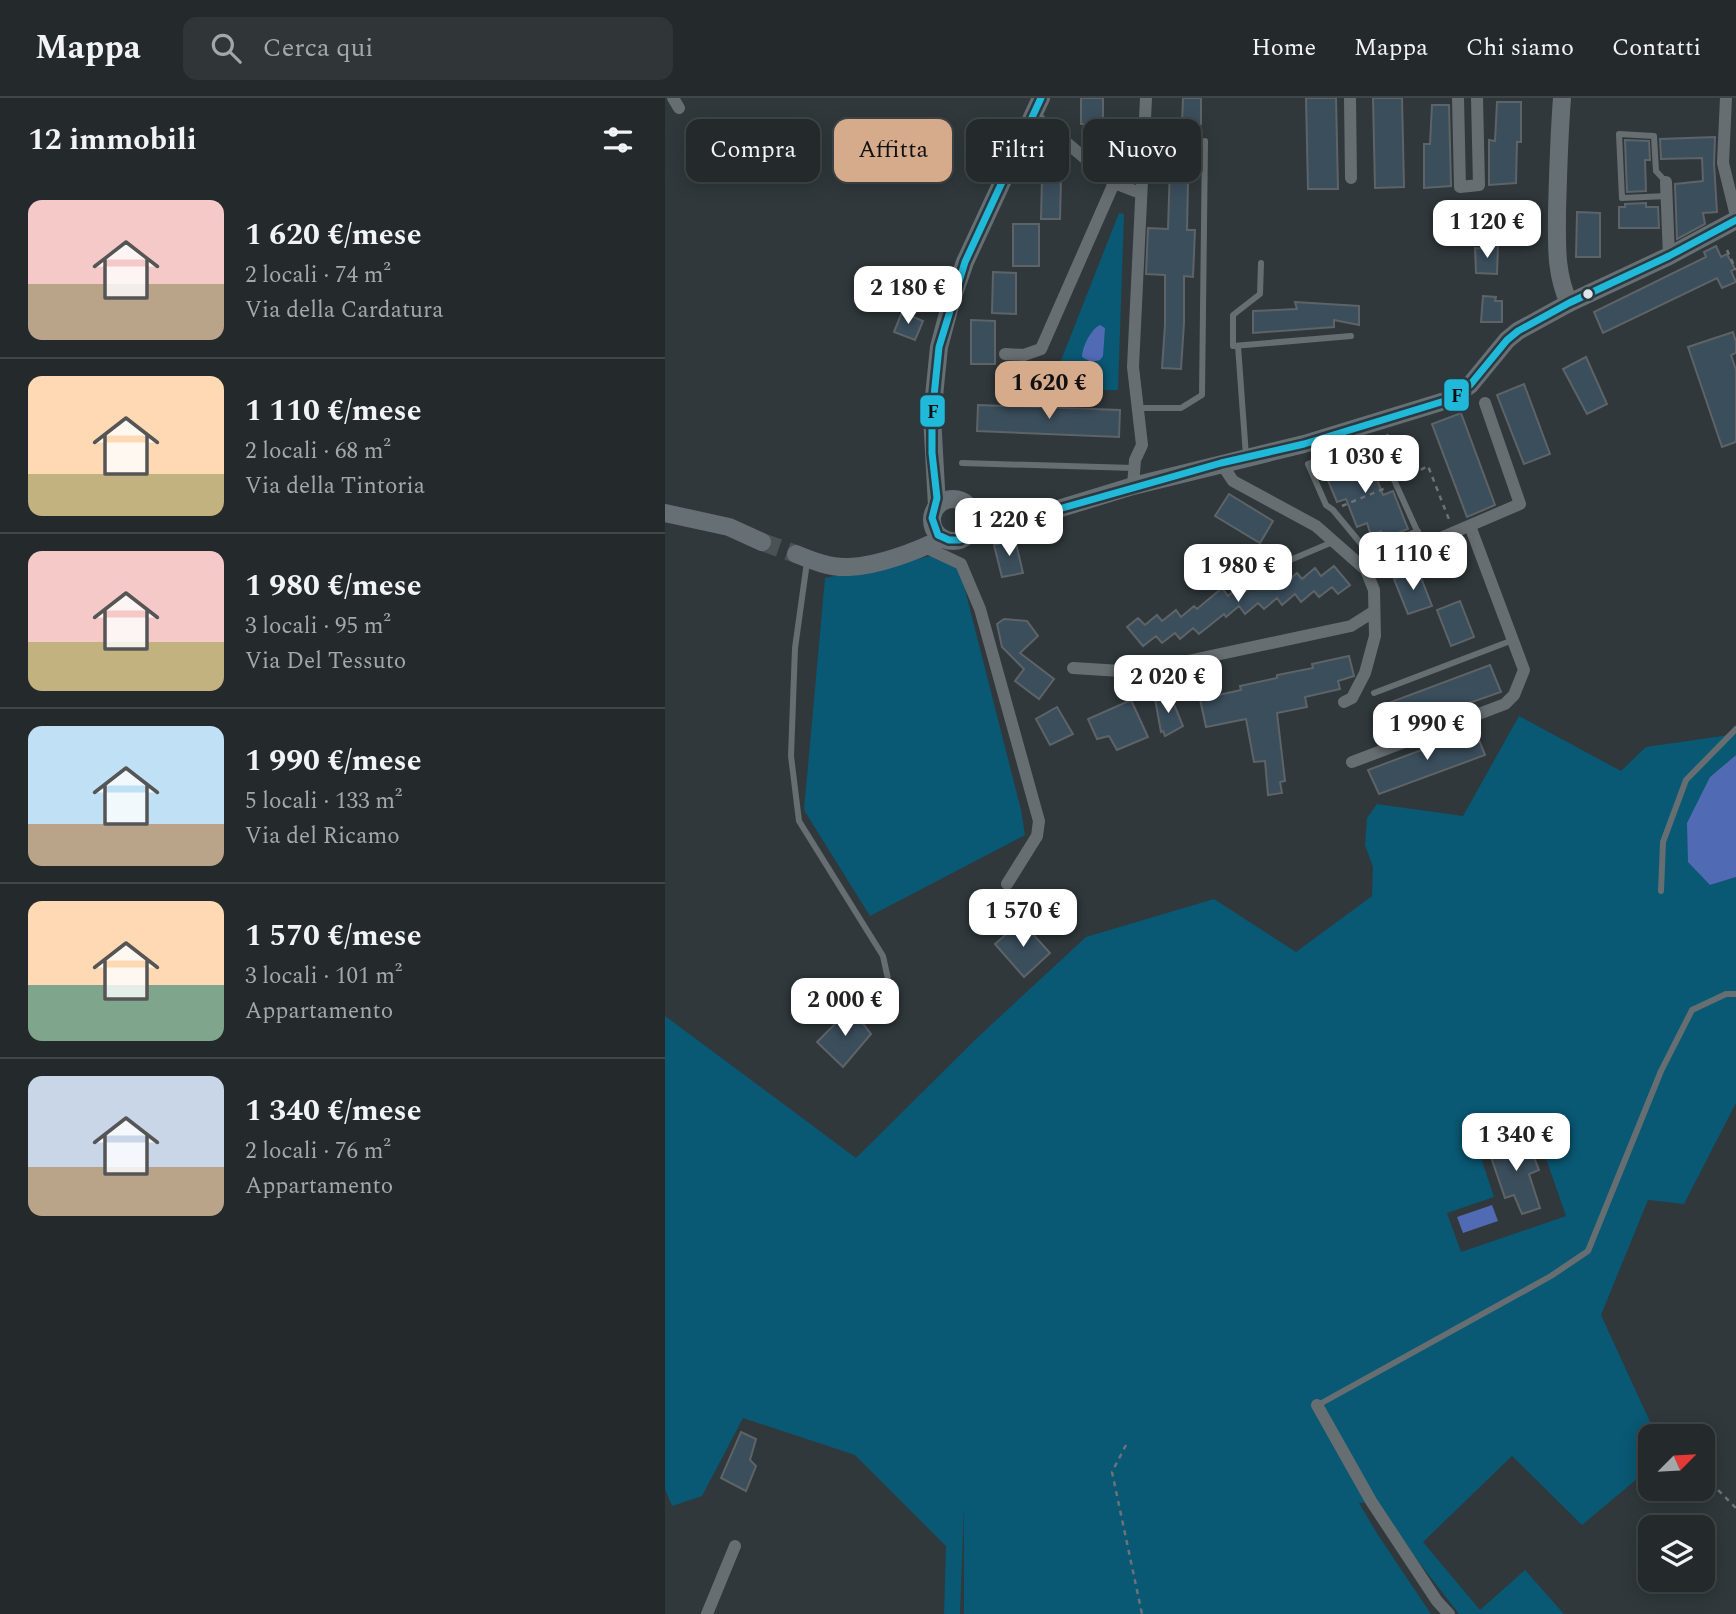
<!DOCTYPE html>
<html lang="it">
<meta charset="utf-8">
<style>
body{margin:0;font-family:Spectral,serif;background:#303638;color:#f1f3f6;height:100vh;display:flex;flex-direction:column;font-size:26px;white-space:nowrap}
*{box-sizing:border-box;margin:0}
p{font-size:23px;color:#a3a7a9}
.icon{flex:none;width:38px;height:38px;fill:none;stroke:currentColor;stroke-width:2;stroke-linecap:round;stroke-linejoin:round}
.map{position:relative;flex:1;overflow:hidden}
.side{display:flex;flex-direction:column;background:#242a2c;width:665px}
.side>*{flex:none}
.guide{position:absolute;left:21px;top:21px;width:665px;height:63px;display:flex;gap:14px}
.needle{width:46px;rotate:66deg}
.buttons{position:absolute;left:973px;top:1326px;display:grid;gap:14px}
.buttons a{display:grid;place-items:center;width:77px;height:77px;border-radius:14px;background:#242a2c;box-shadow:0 4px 18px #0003,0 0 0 2px #414648;font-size:35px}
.price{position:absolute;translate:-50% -60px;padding:0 16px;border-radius:14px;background:#fff;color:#222;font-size:23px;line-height:46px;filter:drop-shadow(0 2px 4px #0008)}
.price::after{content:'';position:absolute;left:50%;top:42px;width:21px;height:16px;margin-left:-10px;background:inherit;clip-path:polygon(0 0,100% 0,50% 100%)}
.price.active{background:#d6ab8b;color:#111}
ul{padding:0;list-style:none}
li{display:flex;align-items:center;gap:21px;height:175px;padding:0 28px}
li+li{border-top:2px solid #414648}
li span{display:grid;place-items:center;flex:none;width:196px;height:140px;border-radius:14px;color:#555}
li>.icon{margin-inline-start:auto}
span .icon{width:84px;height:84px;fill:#fffc;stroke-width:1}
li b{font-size:30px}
h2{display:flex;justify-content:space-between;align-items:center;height:84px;padding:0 28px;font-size:30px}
.tag{padding:0 24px;border-radius:14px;background:#242a2c;box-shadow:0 4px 18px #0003,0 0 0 2px #414648;font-size:24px;line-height:63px}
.tag.active{background:#d6ab8b;color:#111}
header{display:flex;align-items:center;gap:42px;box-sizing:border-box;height:98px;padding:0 35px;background:#242a2c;border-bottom:2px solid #414648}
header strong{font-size:33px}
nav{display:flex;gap:38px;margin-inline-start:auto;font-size:24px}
.search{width:490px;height:63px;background:#303638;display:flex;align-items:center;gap:18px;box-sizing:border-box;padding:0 24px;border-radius:14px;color:#a3a7a9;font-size:26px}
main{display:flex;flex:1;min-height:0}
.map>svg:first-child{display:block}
.green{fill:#095874;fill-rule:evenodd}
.water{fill:#516ab4}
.building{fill:#3b4e5c;stroke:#5d6367;stroke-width:2}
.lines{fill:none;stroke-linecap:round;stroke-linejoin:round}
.secondary-tunnel{stroke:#4a5255;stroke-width:18;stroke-dasharray:18 9;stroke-linecap:butt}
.path{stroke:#6c7275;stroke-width:2.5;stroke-dasharray:5 5;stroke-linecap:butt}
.lane{stroke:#676e71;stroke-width:6}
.street{stroke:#676e71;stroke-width:12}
.secondary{stroke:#666f73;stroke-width:18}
.bus-1-casing{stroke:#2b3940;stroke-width:12}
.bus-1{stroke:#20b9da;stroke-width:7}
.bus-dot{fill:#dee6eb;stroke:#2b3940;stroke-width:2.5}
.line-badge{stroke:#2b3940;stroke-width:2.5}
.pale-badge-label{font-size:19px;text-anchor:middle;font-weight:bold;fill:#111}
</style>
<header>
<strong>Mappa</strong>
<div class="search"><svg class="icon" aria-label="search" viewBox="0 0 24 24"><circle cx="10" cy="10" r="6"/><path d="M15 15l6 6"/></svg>Cerca qui</div>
<nav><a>Home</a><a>Mappa</a><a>Chi siamo</a><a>Contatti</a></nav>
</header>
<main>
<section class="side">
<h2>12 immobili<svg class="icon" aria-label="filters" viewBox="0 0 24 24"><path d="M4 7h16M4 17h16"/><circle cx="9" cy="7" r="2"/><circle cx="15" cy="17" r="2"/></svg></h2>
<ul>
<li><span style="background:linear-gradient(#f6c9c9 60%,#b9a48a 0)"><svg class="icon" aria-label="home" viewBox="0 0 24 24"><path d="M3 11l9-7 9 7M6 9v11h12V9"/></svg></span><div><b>1 620 €/mese</b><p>2 locali · 74 m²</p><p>Via della Cardatura</p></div></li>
<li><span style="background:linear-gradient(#ffd9b3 70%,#c2b280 0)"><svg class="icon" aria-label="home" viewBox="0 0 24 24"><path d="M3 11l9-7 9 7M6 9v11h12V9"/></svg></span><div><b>1 110 €/mese</b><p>2 locali · 68 m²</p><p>Via della Tintoria</p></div></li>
<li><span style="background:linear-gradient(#f6c9c9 65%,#c2b280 0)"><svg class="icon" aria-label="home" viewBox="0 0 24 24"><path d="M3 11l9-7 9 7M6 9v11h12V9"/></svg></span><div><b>1 980 €/mese</b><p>3 locali · 95 m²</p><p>Via Del Tessuto</p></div></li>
<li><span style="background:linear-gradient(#bfe0f5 70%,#b9a48a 0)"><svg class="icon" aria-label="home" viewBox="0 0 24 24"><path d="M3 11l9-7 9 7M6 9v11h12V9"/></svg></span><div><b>1 990 €/mese</b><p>5 locali · 133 m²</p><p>Via del Ricamo</p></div></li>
<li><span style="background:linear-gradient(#ffd9b3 60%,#7fa58c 0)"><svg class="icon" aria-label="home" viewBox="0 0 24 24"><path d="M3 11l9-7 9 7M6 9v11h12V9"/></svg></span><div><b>1 570 €/mese</b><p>3 locali · 101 m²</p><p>Appartamento</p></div></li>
<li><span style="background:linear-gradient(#c9d6e8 65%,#b9a48a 0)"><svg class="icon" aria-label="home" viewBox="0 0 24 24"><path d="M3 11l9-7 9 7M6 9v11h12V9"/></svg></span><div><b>1 340 €/mese</b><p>2 locali · 76 m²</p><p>Appartamento</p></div></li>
</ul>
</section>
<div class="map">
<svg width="1071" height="1516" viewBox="0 0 1071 1516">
<rect width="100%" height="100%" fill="#30383b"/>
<!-- green -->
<g class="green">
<path d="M454,115L459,116L453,292L384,293Z"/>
<path d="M266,458L295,472L356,712L360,737L205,818L139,712L160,480Z"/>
<path d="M854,618L956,673L981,649L1071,636V657L1045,679V787L1071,779V1005L1019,1106L983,1102L936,1217L992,1339H985V1370L917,1427L847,1358L758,1444L815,1512L860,1472L899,1516H794L707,1404L694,1405L713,1437L766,1516H299V1410L295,1516H279L281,1448L190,1357L78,1320L37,1398L7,1408L0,1391V918L191,1060L313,939L421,839L549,801L631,854L707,798L708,769L700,747L702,720L712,706L798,718ZM869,1026L901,1118L796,1154L782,1115L829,1099L811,1045Z"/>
</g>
<!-- water -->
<g class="water">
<path d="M435,227L440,230L438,258L435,262L426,264L417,259C417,249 426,231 435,227Z"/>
<path d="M1071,657V779L1045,787L1023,764L1022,725L1045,679Z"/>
<path d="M827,1107L833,1123L798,1135L792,1119Z"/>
</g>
<!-- building -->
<g class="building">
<rect x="416" y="0" width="22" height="26"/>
<path d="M518,0H536V26H517Z"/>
<path d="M641,0H671L673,91H643Z"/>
<path d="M708,0H737L739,89L710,90Z"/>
<path d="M832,4H856V44H852L851,85L824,87V42L830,43Z"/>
<path d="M767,7H784L786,88L759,90V46H765Z"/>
<path d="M506,36L524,37L522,132H530L528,179L519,178V225L516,271L497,270L500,227V177L481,176L483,130L503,131Z"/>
<path d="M1050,39L1049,65L1052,114L1038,115L1040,126L1012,141L1010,86L1038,83L1037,60L996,61L995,41Z"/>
<path d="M960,42L984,43L985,62H980L981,93L962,94Z"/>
<path d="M377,79L396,80L395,121H376Z"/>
<path d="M981,105V109H993L994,130H954V109H960V106Z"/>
<path d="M912,114L935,115V159H911Z"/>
<rect x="348" y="126" width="26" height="42"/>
<path d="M823,146L833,147L832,176L811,175L810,150L823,151Z"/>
<path d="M1051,148L1056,159L1062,156L1070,171L1066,173L1071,184L1057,190L1052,180L938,235L929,214L1041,159L1039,154Z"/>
<path d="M328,174L351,175V216L327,215Z"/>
<path d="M818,198L831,199L830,203H837V224H816Z"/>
<path d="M630,204L694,208V227L669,222V229L588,235V213L632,211Z"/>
<path d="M237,214L258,223L250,242L229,234Z"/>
<path d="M306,222L330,223V266H306Z"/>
<path d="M1068,234L1071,244V255L1066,257L1071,272V344L1057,349L1023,249Z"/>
<path d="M921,259L942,306L922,316L898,271Z"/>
<path d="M859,286L885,356L859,366L832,297Z"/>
<path d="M313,307L455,312L454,339L312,333Z"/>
<path d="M796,315L830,407L802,419L767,326Z"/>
<path d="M701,352L718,397L728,393L743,431L720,440L716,433L706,437L702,425L692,429L681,401L672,404L657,368Z"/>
<path d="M564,396L608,423L595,445L550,418Z"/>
<path d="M350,441L358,475L337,479L329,447Z"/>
<path d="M669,468L685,487L673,496L667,489L654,499L649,493L636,504L630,496L617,507L612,500L599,511L593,505L580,516L574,508L561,519L559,516L534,536L528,530L515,541L510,535L497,545L491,538L478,548L462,529L473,520L480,527L492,517L497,523L511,512L516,519L529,508L532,511L557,490L563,498L576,487L581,493L594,482L599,489L613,478L619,486L632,475L637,481L650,470L656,478Z"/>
<path d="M753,472L767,508L743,516L729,481Z"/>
<path d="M795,503L809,539L786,548L772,512Z"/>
<path d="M339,521L362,523L373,538L355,555L389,581L374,601L350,583L359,571L337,549L332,526Z"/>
<path d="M684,558L689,578L673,583L675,591L640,599L642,609L612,615L620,683L615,684L617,695L603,697L600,663L589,664L581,621L541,629L535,601L576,592L575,588L612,580V577L648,570L647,566Z"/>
<path d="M825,567L836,594L726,632L718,607Z"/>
<path d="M504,594L518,628L500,638L498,633L496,634L490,601Z"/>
<path d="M466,602L483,639L452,652L444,638L432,641L423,621Z"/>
<path d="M392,609L408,636L385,647L371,621Z"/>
<path d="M810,632L820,657L714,696L703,672Z"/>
<path d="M356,823L385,855L359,879L330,846Z"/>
<path d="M186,910L206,936L178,969L152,944Z"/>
<path d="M850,1036L859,1059L868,1057L874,1072L864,1076L875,1110L857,1116L849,1097L840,1100L826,1059L832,1056L828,1044Z"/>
<path d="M76,1334L91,1341L85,1362L91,1368L81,1393L56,1380Z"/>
</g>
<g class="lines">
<!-- secondary-tunnel -->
<path class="secondary-tunnel" d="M97,444L131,456"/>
<!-- path -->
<g class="path">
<path d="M1062,152L1071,172"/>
<path d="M722,336L744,378"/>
<path d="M738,381L763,368L785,424"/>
<path d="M677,408L723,389"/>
<path d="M461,1347L447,1374L477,1516"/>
<path d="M1039,1378L1071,1410"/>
</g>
<!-- lane -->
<g class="lane">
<path d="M1001,84L991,73L989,38L954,36L957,100L1002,98"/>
<path d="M596,165L595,196L568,217V248L686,238"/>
<path d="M573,248L581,358"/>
<path d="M474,310H516L537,297L540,43"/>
<path d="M297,365L469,370"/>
<path d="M753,433L702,453L668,412L661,407L643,366L702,342L714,349L759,448"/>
<path d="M142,464L130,550L126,658L134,723L218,858L223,881L202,908"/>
<path d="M611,468L670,443"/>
<path d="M709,595L848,542"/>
<path d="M996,793L998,744L1021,682L1071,631"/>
<path d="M653,1307L886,1178L923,1153L996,973L1027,912L1061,896H1071"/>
</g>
<!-- street -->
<g class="street">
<path d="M8,0L14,10"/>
<path d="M685,0L686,80"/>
<path d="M793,0L795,89L814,87L812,0"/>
<path d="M1061,0L1058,65L1071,118"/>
<path d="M369,17L449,85L475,95"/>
<path d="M1001,84L1004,158"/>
<path d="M340,256L359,257L376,251L449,85"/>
<path d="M556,365L568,383L651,428L701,472L709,492L710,538L700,575L687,600L679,604"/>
<path d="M468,388L470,362L477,347L468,269L481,0"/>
<path d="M260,449L296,466L315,511L374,723L372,738L342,786"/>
<path d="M701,472L855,406L820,305"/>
<path d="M408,570L472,574L686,528L708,514"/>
<path d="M687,664L840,606L849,597L859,572L805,428"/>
<path d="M652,1307L706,1403L772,1503L784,1516"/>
<path d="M42,1516L70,1448"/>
</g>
<!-- secondary -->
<g class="secondary">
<path d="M897,0C894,38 893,76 892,114C892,146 890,175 904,205"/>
<circle cx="288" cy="422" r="21"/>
<path d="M272,408L267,318L274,249L286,204L300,164L376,0"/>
<path d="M0,415L64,429L97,444"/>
<path d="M305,435L320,429L383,414L468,388L639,346L786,301L805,287L842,242L853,233L904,205L1004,158L1071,122"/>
<path d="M131,456C148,463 165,470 184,469C213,468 252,453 278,440"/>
</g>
<defs>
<path id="bus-1" d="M376,0L300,164L274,249L267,318V355L272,400L267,420L273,437L284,442H295L320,429L383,414L556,365L639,346L786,301L805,287L842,242L853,233L904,205L1004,158L1071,122"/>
</defs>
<!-- bus-1 casing -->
<use href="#bus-1" class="bus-1-casing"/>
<!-- bus-1 -->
<use href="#bus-1" class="bus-1"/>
</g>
<!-- markers -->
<circle class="bus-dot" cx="923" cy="196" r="6"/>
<g class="line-badge">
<rect x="778" y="280" width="27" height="34" rx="7" fill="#20b9da"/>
<rect x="254" y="296" width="27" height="34" rx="7" fill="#20b9da"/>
</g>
<g class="pale-badge-label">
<text x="792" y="304">F</text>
<text x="268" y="320">F</text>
</g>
</svg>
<div class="buttons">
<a><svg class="needle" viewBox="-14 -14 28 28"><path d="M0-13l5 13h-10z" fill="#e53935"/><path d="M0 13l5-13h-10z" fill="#a3a7a9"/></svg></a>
<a><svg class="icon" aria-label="layers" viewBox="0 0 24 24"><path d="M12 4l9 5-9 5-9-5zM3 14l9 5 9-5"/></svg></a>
</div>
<b class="price" style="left:822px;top:162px">1 120 €</b>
<b class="price" style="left:243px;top:228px">2 180 €</b>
<b class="price active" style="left:384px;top:323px">1 620 €</b>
<b class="price" style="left:700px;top:397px">1 030 €</b>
<b class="price" style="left:344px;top:460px">1 220 €</b>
<b class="price" style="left:748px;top:494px">1 110 €</b>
<b class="price" style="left:573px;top:506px">1 980 €</b>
<b class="price" style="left:503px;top:617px">2 020 €</b>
<b class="price" style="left:762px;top:664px">1 990 €</b>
<b class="price" style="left:358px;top:851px">1 570 €</b>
<b class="price" style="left:180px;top:940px">2 000 €</b>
<b class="price" style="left:851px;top:1075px">1 340 €</b>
<div class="guide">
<a class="tag">Compra</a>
<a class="tag active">Affitta</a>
<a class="tag">Filtri</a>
<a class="tag">Nuovo</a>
</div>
</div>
</main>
